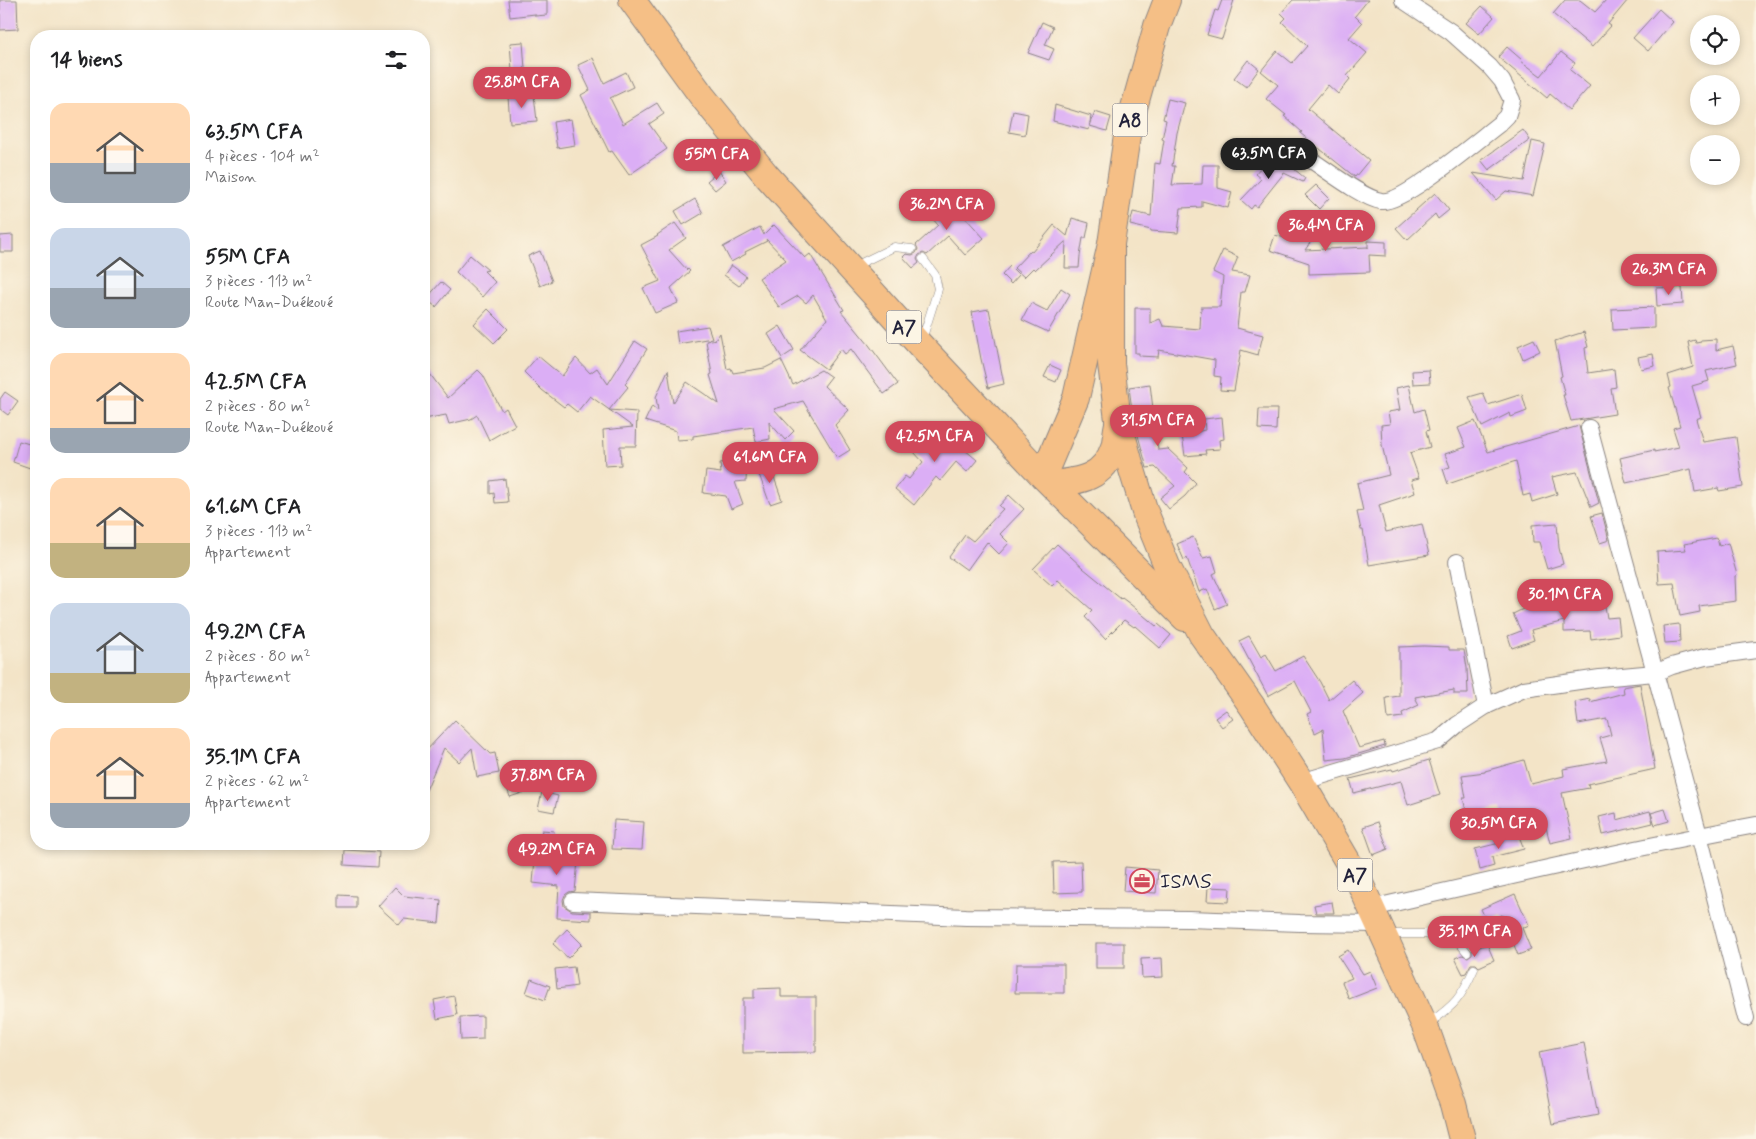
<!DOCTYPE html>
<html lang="fr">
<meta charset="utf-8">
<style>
body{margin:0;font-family:Mynerve,sans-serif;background:#f6f6f6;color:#202124;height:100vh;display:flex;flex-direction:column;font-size:19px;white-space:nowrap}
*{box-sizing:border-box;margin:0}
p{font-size:16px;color:#757577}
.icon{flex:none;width:28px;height:28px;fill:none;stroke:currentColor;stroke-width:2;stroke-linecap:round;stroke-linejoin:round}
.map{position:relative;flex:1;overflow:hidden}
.sheet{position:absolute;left:30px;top:30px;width:400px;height:820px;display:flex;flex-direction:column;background:#fff;border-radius:20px;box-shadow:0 2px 8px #0003}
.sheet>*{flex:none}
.controls{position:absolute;left:1690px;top:15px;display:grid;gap:10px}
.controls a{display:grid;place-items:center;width:50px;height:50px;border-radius:50%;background:#fff;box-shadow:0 2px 8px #0003;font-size:25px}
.price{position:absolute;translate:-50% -42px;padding:0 11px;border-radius:18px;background:#d1495b;color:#fff;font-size:16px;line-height:32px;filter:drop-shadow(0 1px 2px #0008)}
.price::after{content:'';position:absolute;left:50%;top:30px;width:15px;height:11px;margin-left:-8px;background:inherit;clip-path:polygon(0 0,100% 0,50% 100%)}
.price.current{background:#222;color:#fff}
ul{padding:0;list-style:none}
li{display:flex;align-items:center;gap:15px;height:125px;padding:0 20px}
li span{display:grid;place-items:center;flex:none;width:140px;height:100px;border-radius:15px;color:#555}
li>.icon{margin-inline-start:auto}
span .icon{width:60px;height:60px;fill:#fffc;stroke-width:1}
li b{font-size:21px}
h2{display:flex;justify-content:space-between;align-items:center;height:60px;padding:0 20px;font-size:21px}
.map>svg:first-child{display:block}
.building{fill:#dbaef5}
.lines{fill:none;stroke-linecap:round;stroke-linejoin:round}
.service-casing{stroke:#8a8381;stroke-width:9}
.minor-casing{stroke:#8a8381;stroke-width:18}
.primary-casing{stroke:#8a8381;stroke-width:28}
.service{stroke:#fff;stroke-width:8}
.minor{stroke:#fff;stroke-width:16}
.primary{stroke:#f5bf86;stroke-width:26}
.labels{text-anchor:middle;stroke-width:4;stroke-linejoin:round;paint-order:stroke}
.shield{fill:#fcf5e5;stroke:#63616e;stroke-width:1}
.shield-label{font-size:19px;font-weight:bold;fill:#22223b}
.poi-label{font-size:20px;fill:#22223b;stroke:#fcf5e5;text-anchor:start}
</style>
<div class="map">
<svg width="1756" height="1139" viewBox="0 0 1756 1139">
<rect width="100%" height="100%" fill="#fcf5e5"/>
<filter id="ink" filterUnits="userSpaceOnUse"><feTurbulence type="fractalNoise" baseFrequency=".02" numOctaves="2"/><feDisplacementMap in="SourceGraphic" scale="10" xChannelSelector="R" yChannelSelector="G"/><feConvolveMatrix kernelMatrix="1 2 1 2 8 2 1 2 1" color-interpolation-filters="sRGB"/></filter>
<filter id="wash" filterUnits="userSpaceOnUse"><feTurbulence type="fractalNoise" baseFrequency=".0096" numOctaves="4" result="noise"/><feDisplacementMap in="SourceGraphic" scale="20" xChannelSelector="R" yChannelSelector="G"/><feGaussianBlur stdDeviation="1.12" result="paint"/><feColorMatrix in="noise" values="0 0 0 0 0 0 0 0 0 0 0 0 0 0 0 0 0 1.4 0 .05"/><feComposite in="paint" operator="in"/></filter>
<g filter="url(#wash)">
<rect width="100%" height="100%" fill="#f3e4c7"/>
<g id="blocks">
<!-- building -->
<g class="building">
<path d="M0,0H17L18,29L0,30Z"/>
<path d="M508,0H547V15L535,16V14L510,17Z"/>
<path d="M1222,0H1234L1222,39L1207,35L1215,10L1218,11Z"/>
<path d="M1293,0H1368L1355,16L1362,23L1349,38L1367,53L1347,76L1350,79L1338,94L1328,85L1308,109L1369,160L1355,177L1300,133L1302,132L1284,116L1286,115L1266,99L1278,85L1261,71L1277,51L1292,63L1307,46L1282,22L1286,18L1281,13Z"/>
<path d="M1565,0H1580L1595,12L1606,0H1628L1608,24L1611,26L1592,47L1553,14Z"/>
<path d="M1482,6L1494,17L1479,34L1466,23Z"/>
<path d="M1659,9L1673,22L1648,51L1633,38Z"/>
<path d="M1042,22L1053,27L1045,45L1054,49L1049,60L1028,53Z"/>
<path d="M523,42L525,69L512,71L510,43Z"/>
<path d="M1507,47L1522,60L1521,61L1541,76L1561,52L1575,63L1570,70L1590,86L1569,110L1550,94L1547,98L1498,57Z"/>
<path d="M593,58L604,83L626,72L633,87L610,98L623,124L657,103L664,114L649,124L667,149L629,175L612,151L609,152L581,95L590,90L578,65Z"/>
<path d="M1248,60L1259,69L1246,87L1234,78Z"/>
<path d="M534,95L537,121L510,123L508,97Z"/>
<path d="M1168,99L1185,103L1177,133L1172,166H1175L1172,185L1202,184L1203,165H1218V188L1232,192L1228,208L1202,201V207L1181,208L1178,233L1151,231V230L1130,225L1133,212L1151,216L1155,163L1160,164L1164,140L1162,139L1166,120L1163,119Z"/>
<path d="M1055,105L1091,116L1089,130L1053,121Z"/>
<path d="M1013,111L1028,114L1025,135L1009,132Z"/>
<path d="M1095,112L1111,117L1107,131L1090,126Z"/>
<path d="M571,119L575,145L557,148L553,122Z"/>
<path d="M1523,130L1530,140L1489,170L1481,160Z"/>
<path d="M1532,141L1545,144L1533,196L1506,191L1496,200L1473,173L1524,181Z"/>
<path d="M1273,152L1305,178L1303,182L1284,173L1257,207L1254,205L1251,209L1241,200L1261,179L1255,174L1262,166H1270L1264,164Z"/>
<path d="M719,171L726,181L715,190L707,181Z"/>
<path d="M1316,185L1329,198L1319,209L1305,195Z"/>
<path d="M1435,193L1449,210L1438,219L1435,214L1407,240L1396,228Z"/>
<path d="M944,194L984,238L965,255L948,236L927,255L923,253L919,255L917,259L919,263L913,268L903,257L906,254L912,255L916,253L918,249L916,245L938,225L926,211Z"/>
<path d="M695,199L703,213L683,225L675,211Z"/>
<path d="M1310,213L1324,223L1305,250L1368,247V248V241L1386,242V256L1369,255L1370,272L1309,274V263L1270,250L1275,235L1291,240Z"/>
<path d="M1072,218L1089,223L1086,238H1083L1080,256L1079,268H1065L1066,241L1035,270L1033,268L1024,277L1014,268L1031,250L1032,252L1054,225L1067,236Z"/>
<path d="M675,223L686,238L669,250L687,270L688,269L690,271L671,288L678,303L655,313L643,288L660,281L641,245L658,236L657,235Z"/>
<path d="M774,225L805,258L810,254L844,310L841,311L869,345L898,384L884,394L851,349L845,354L841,349L826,369L800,350L827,319L813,295L806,303L798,296L779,307L759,278L786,260L766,239L767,241L745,252L746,254L731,262L723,247L760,227L764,235Z"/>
<path d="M13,235V252H0V236Z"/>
<path d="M1223,250L1238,257L1232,272L1250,275L1245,292H1241L1237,328L1263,335L1258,355L1241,350L1234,391L1220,390L1221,377L1214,376L1215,360L1159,350L1158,357L1139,356V353H1135V308H1150V323L1160,319L1163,326L1200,329L1201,307H1220L1223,277L1213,272Z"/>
<path d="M540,251L552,281L540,286L528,256Z"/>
<path d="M470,255L488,270L484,271L495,282L482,297L456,272Z"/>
<path d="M731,265L746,276L739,286L724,275Z"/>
<path d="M1010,266L1019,275L1011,284L1002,275Z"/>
<path d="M441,282L450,290L436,307L426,299Z"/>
<path d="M1682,287L1683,304L1657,306L1656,288Z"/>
<path d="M1061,288L1070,294L1048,332L1022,320L1031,303L1047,311Z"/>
<path d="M1654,307V328L1613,330L1612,309Z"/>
<path d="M488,309L508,329L494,343L474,324Z"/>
<path d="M989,309L1004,384L988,388L981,359L972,312Z"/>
<path d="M708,326L712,338L678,344L676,331Z"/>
<path d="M780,326L794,350L782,358L768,334Z"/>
<path d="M1584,332L1588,347L1585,348L1588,373L1614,369L1616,387L1611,388L1615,414L1571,421L1563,395H1565L1560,377L1562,376L1555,341Z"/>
<path d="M720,333L727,369L731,368L733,373L765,368L781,360L793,385L821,370L831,377L824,386L849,410L835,425L850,450L837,458L803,401L774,409L794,431L785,440L769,422L770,439L756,442L753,427L693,436V439L677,440L676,431L645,421L652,406L658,411L656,397L668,370L673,403L687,382L719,404L710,375L712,374L706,341L716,339Z"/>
<path d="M1534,339L1540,351L1523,359L1518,346Z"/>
<path d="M1716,339V350L1733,346L1737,364L1706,371L1709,381L1692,386L1701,417L1696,419L1703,442L1736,437L1743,487L1719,491L1718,488L1695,492L1691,469L1626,483L1620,458L1654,450V452L1679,447L1673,428L1680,426L1669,388L1671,387L1668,375L1693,367L1688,342L1695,340L1696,343L1701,342V340Z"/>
<path d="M635,341L647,349L625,384L628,387L609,410L637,412L636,446H620L621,465L605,466L603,430L633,427L590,396L577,412L567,404L564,407L542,390L524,372L538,356L562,376L576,358L590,373L597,368L608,384Z"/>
<path d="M1653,354L1655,366L1641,369L1638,357Z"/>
<path d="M1050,365L1061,370L1056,382L1044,377Z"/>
<path d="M424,366L448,398L478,370L483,375L502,411L506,408L515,425L489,440L477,415L471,419L449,424L446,415L424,419Z"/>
<path d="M1429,370L1430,383L1413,384L1412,371Z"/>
<path d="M1150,384L1158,450L1168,449L1188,468L1185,472L1196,483L1185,496L1169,509L1160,498L1175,486L1155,467L1147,468L1133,417L1129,387Z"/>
<path d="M1409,385L1415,412L1424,409L1429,430L1426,431L1430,447L1410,453L1419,478L1411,480L1415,493L1379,505L1386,532L1422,524L1429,555L1369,565L1363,530H1361L1357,512L1363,511L1357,483L1389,475L1382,445L1381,425L1390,424L1388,412L1400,410L1396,388Z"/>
<path d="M5,392L18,401L8,415L0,409V399Z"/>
<path d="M1483,393L1488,405L1522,394L1527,411L1511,417L1510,413L1482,427L1469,397Z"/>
<path d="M1259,409H1277L1276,430L1258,429Z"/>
<path d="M1222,417L1224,439L1219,440L1220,449L1205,450L1206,454L1185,456L1182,435L1205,430L1204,419Z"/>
<path d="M1475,421L1488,452L1579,426L1599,503L1591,507L1577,472L1552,477L1557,494L1532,502L1530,494L1523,496L1516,461L1448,484L1443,469L1450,467L1445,454L1466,447L1458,428Z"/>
<path d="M943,423L961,441L958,444L977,460L967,472L956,462L940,481L936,477L914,505L895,489L905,476L909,479L923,462L914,452Z"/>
<path d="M19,441L36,446L30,468L13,462Z"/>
<path d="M727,462L747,463L746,481L735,482L743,504L731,509L726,496L703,493L706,471L721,473L720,463Z"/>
<path d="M773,467L775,480L782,500L770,504L757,469Z"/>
<path d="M505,479L508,502L495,503L494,493L490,494V481Z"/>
<path d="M1009,495L1024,509L1000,534L1009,543L999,554L987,542L967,570L949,557L965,535L973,541L1003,509L999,506Z"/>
<path d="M1602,513L1609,540L1600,543L1591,516Z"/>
<path d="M1557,523L1559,548L1563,564L1547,569L1539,542H1533L1532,525Z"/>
<path d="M1193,537L1203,558L1212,556L1217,572L1213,574L1227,604L1215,609L1207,589L1199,592L1187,558L1184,560L1177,544Z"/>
<path d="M1717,538L1719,546L1728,543L1737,575L1735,576L1736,601L1699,606L1700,612L1680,616L1674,583L1659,584L1657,552L1686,550L1684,544Z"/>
<path d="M1057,544L1083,568L1121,599L1122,598L1130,604L1156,626L1158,624L1171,635L1160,648L1135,626L1134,627L1124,620L1105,639L1085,617L1092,610L1058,580L1052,586L1033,569Z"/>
<path d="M1541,600L1544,607L1557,603L1558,609L1604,600L1607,618L1618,617L1620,635L1591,639L1590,631L1564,632V621L1531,630L1534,640L1512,648L1508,636L1521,631L1513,614Z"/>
<path d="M1679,624L1680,642L1665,643L1663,626Z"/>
<path d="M1249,636L1261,657L1266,654L1276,671L1303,656L1320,682L1329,700L1352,680L1363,693L1343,711L1359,748L1384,741L1385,746L1345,758L1326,760L1323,729L1315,733L1307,714L1311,712L1295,681L1268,696L1239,641Z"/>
<path d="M1424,646L1449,647V650H1464L1467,668L1468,694H1454V690L1415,697L1419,705L1402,713L1403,717L1388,719L1386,698L1399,696V647Z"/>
<path d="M1640,684L1655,769L1588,784L1589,788L1562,793L1572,838L1550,843L1545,823L1506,832L1501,808L1467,815L1463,798H1466L1462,775L1485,772V771L1524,760L1531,784L1564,776L1563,769L1607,761L1600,738L1611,735L1607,719L1578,724L1575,702L1590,699V702L1624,693L1623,687Z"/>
<path d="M1226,710L1233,719L1222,727L1215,718Z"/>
<path d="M455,720L490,754L495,753L499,773L477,777L472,748L459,762L444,748L424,795V753Z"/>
<path d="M1429,760L1440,795L1408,805L1401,781L1354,793L1350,779L1392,769L1393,771Z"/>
<path d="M524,772L531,790L510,797L504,779Z"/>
<path d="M542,792L558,796L554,812L538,809Z"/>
<path d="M1665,809L1669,821L1655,825L1651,813Z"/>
<path d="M1650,811L1653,823L1603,835L1599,817L1616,813L1617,820Z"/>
<path d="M614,820L644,822L642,850L612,849Z"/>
<path d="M1378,822L1388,849L1373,855L1363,827Z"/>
<path d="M542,830L554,831L550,859L578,861L575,891L569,892L565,895L563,900L564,906L572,911L591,912V920L557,918L559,886L533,883L535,858H537Z"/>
<path d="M1517,831L1524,849L1492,857L1494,866L1480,870L1475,849L1504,842L1502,834Z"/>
<path d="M345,850L379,852L378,867L344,865Z"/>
<path d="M1081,861L1082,892L1054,893L1053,862Z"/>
<path d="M1125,867L1158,870L1156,893L1123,891Z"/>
<path d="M395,887L404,896L441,900L439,923L404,919L399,925L378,906Z"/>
<path d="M1208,887L1230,888L1229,902L1207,901Z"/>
<path d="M1515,894L1529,925L1522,928L1531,950L1518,955L1502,915L1487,922L1481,909Z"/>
<path d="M339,895L356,896V908H339Z"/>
<path d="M1332,902L1334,913H1316L1314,905Z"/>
<path d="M567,929L582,944L568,958L553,944Z"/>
<rect x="1096" y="943" width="28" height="25"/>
<path d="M1487,944L1494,960L1479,967L1476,964H1471L1466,973L1463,974L1455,958L1462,955L1468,957L1472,954V950Z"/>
<path d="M1348,950L1363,974L1370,971L1377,988L1349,999L1342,982L1352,978L1338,956Z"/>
<path d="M1162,958L1163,977L1142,978L1141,959Z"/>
<path d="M1016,964H1064V993H1015Z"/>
<path d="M574,967L577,986L557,989L555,969Z"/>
<path d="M531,979L550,986L545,1000L526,993Z"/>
<path d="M781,988V997H816V1052L743,1053V998H754V989Z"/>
<path d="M454,996L457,1015L437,1019L434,1000Z"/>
<path d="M483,1016V1039L461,1040L460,1017Z"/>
<path d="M1584,1043L1598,1115L1553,1124L1539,1052Z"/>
</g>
</g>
</g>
<g filter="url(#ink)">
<use href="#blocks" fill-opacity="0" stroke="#8a8381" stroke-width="1"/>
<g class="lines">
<defs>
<g id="service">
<path d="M853,267L894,247L912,249"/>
<path d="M922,340L938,289L935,275L923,259"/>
<path d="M1387,934H1425L1457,940L1467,952"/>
<path d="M1429,1023C1455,1005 1461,998 1474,969"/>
</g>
<g id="minor">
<path d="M1305,156C1323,167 1362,198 1381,201C1402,205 1479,139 1499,124L1507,116L1512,100L1502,81L1490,67L1451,32L1403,0"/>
<path d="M1589,428L1699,835L1746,1018"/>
<path d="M1457,562L1486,706"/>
<path d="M1301,782L1438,741L1457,725L1486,706L1524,689L1600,678L1655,673L1672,666L1705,657L1756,650"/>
<path d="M573,901L966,917L1189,919L1300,923L1379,924"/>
<path d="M1372,908C1499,879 1627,849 1756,825"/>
</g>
<g id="primary">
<path d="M632,0L702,96L767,176L920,345L1043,476L1185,618"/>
<path d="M1111,244V364L1118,420L1129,460L1145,512L1167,566L1202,635L1252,706L1301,782L1358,879L1425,1026L1453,1104L1462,1139"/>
<path d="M1043,476L1076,398L1111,244L1128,129L1157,26L1167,0"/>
<path d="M1052,484C1080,481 1104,478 1114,447C1116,440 1116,431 1118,424"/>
</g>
</defs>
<!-- service casing -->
<use href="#service" class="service-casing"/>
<!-- minor casing -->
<use href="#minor" class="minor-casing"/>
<!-- primary casing -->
<use href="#primary" class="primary-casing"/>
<!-- service -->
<use href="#service" class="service"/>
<!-- minor -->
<use href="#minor" class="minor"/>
<!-- primary -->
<use href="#primary" class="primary"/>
</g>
</g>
<!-- icons -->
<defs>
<symbol id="office-ring" viewBox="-11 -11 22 22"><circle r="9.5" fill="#fcf5e5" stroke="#d1495b" stroke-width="1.5"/><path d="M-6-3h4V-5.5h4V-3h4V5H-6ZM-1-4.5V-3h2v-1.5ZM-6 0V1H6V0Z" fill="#d1495b"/></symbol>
</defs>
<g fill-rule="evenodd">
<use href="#office-ring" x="1128" y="867" width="28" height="28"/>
</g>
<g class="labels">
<!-- shield labels -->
<g class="shield">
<rect x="1112.5" y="103.5" width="35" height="33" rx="4"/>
<rect x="886.5" y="310.5" width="35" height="33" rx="4"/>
<rect x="1337.5" y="858.5" width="35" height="33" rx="4"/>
</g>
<g class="shield-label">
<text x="1130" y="127">A8</text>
<text x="904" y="334">A7</text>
<text x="1355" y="882">A7</text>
</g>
<!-- poi labels -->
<g class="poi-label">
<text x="1160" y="888">ISMS</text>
</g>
</g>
</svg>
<div class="controls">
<a><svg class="icon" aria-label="locate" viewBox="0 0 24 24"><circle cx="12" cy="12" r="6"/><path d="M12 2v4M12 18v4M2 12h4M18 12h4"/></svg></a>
<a>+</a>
<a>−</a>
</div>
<b class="price" style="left:522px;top:109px">25.8M CFA</b>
<b class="price current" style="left:1269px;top:180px">63.5M CFA</b>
<b class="price" style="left:717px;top:181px">55M CFA</b>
<b class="price" style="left:947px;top:231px">36.2M CFA</b>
<b class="price" style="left:1326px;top:252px">36.4M CFA</b>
<b class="price" style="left:1669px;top:296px">26.3M CFA</b>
<b class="price" style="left:1158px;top:447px">31.5M CFA</b>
<b class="price" style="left:935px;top:463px">42.5M CFA</b>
<b class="price" style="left:770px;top:484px">61.6M CFA</b>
<b class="price" style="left:1565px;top:621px">30.1M CFA</b>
<b class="price" style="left:548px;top:802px">37.8M CFA</b>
<b class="price" style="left:1499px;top:850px">30.5M CFA</b>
<b class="price" style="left:557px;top:876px">49.2M CFA</b>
<b class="price" style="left:1475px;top:958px">35.1M CFA</b>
<section class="sheet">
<h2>14 biens<svg class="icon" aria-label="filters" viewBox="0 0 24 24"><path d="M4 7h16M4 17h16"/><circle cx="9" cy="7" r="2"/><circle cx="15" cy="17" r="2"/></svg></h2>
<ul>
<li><span style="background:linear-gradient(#ffd9b3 60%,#9aa5b1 0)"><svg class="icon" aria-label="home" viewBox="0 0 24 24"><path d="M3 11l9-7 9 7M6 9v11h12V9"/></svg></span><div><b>63.5M CFA</b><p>4 pièces · 104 m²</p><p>Maison</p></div></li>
<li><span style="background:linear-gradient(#c9d6e8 60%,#9aa5b1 0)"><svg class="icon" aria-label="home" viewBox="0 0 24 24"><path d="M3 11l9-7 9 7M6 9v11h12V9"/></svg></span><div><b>55M CFA</b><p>3 pièces · 113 m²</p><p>Route Man-Duékoué</p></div></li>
<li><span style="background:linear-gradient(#ffd9b3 75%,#9aa5b1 0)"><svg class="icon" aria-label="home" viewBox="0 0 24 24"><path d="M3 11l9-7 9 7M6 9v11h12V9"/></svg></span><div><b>42.5M CFA</b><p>2 pièces · 80 m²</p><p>Route Man-Duékoué</p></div></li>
<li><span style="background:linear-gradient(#ffd9b3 65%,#c2b280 0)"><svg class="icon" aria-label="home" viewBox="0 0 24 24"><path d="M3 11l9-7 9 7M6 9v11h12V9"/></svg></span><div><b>61.6M CFA</b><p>3 pièces · 113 m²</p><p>Appartement</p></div></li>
<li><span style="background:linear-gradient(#c9d6e8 70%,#c2b280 0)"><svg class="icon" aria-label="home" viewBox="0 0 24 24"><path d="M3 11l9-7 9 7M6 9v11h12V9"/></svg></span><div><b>49.2M CFA</b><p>2 pièces · 80 m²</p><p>Appartement</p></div></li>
<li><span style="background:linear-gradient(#ffd9b3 75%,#9aa5b1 0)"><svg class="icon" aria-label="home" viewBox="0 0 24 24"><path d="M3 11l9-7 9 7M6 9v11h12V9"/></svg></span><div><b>35.1M CFA</b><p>2 pièces · 62 m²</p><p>Appartement</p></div></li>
</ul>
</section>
</div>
